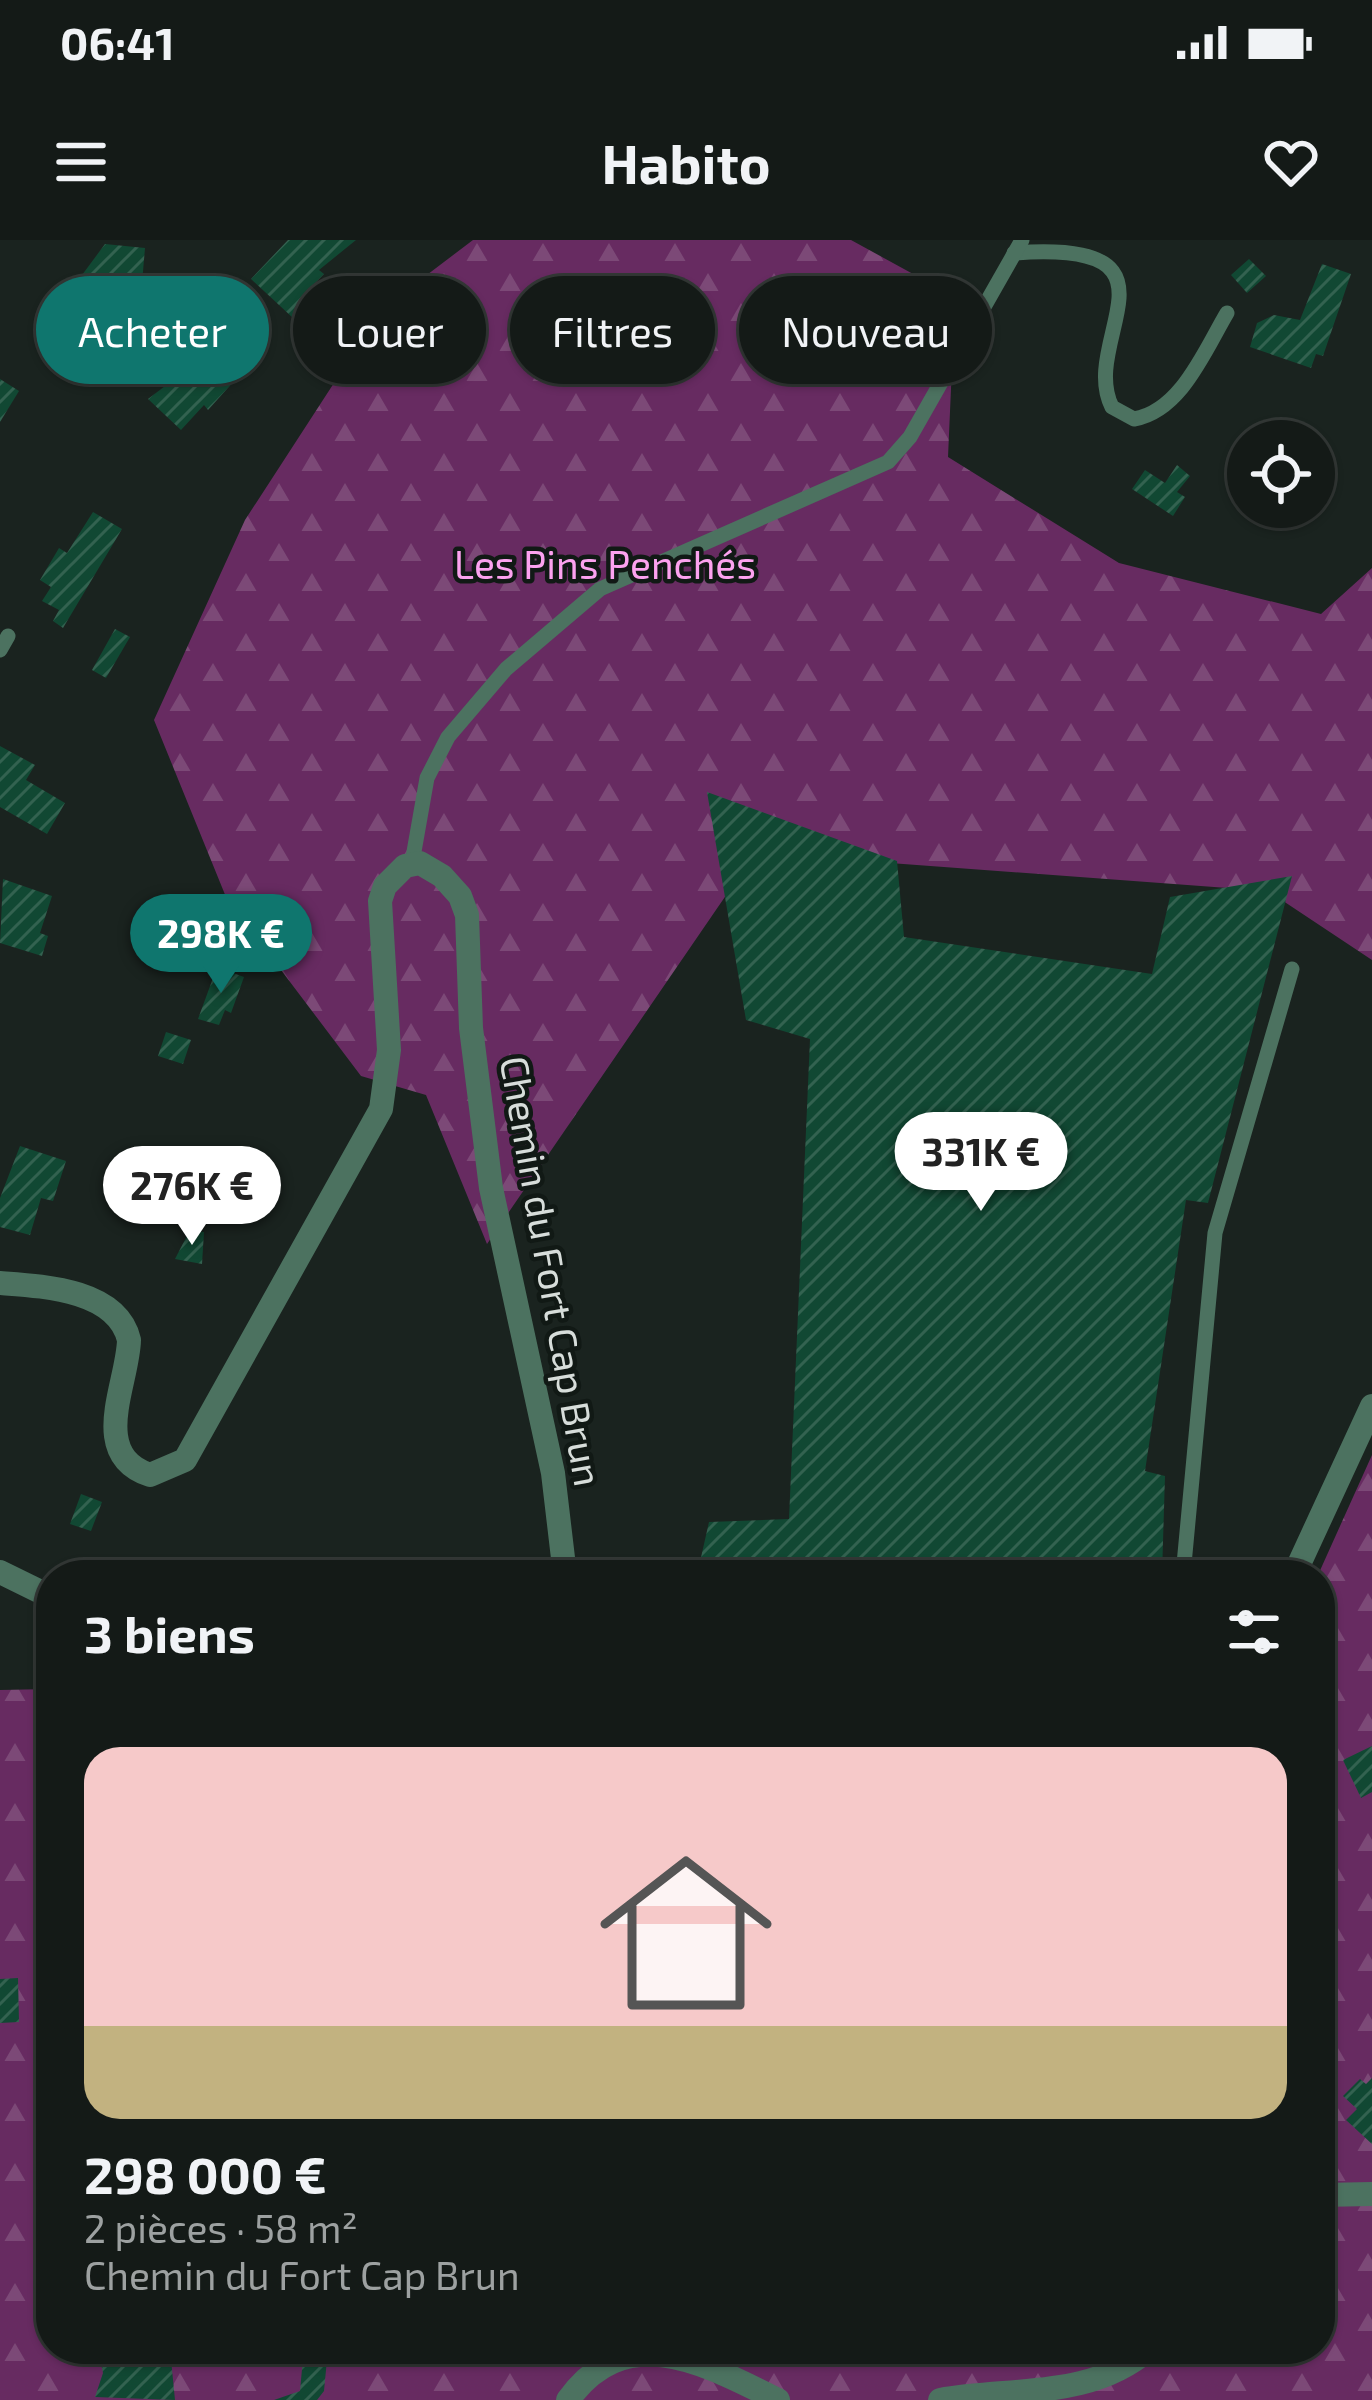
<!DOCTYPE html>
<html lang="fr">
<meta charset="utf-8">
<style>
body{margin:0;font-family:"Exo 2",sans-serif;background:#1d2320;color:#f1f3f6;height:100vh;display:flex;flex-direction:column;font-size:45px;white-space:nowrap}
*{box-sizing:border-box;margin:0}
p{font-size:39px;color:#9da1a1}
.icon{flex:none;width:66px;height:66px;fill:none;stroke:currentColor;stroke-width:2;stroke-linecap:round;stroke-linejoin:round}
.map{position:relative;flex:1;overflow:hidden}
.panel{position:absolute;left:36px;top:1320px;width:1299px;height:804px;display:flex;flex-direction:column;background:#141a17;border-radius:48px;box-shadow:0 3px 9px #0004,0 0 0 3px #333836}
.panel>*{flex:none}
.top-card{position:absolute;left:36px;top:36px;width:1302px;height:108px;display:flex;gap:24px}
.fabs{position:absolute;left:1227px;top:180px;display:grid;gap:24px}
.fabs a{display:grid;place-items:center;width:108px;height:108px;border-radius:50%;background:#141a17;box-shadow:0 3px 9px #0004,0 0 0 3px #333836;font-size:60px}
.price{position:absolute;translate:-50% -102px;padding:0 27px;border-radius:42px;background:#fff;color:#222;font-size:39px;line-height:78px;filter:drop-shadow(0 3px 6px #0008)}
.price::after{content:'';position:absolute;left:50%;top:72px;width:36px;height:27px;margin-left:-18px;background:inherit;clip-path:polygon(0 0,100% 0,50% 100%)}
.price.current{background:#0f766e;color:#fff}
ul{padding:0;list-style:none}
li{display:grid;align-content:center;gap:24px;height:636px;padding:0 48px}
li span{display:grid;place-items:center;height:372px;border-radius:36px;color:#555}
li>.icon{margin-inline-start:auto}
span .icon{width:216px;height:216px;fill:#fffc;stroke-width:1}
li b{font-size:51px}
h2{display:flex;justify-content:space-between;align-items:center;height:144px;padding:0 48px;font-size:51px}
.pill{padding:0 42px;border-radius:54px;background:#141a17;box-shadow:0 3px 9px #0004,0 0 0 3px #333836;font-size:42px;line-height:108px}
.pill.current{background:#0f766e;color:#fff}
.status{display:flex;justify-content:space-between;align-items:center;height:84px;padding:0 60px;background:#141a17;direction:ltr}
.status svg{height:33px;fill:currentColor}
header{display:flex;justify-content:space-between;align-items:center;height:156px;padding:0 48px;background:#141a17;font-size:54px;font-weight:700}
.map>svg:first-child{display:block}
.forest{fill:url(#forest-firs)}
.building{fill:url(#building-hatch)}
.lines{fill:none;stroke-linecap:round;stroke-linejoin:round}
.lane{stroke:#4c7260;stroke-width:15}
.street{stroke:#4c7260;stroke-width:24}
.labels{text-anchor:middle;stroke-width:9;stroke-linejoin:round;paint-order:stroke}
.park-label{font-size:39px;fill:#fca2ef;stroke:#111915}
.street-label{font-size:39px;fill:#d7ddda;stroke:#111915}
</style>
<div class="status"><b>06:41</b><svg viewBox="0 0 49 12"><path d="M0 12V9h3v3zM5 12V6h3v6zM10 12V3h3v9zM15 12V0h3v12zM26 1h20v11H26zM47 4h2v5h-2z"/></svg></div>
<header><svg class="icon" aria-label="menu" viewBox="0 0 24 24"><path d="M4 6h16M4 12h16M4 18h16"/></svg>Habito<svg class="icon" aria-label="heart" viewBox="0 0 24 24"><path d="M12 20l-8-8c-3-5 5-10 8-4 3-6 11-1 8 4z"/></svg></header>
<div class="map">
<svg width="1372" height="2160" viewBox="0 0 1372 2160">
<defs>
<pattern id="forest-firs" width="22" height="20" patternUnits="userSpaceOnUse" patternTransform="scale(3)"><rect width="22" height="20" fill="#672b61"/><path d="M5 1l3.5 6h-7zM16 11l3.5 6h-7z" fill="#7c4977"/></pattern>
<pattern id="building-hatch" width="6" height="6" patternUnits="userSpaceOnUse" patternTransform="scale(3)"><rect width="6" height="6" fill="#114833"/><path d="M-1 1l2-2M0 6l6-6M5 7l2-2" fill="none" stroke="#336250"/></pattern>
</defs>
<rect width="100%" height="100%" fill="#1a231f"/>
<!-- forest -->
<g class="forest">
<path d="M473,0H851L955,57L948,217L1119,323L1321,374L1372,328V720L1268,651L755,613L487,1004L426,855L361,836L226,657L154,480L245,280L382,69Z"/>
<path d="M1372,1215V2160H0V1450L51,1449V2109H1320L1318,1335Z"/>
</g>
<!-- building -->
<g class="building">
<path d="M288,0H356L319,30L324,34L305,53L310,59L293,78L251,39Z"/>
<path d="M105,4L145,8L142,43L123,41L94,79L65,58Z"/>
<path d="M1249,19L1266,36L1247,53L1231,35Z"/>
<path d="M1322,24L1351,34L1323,116L1316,114L1311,128L1250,107L1257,83L1274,75L1300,80Z"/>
<path d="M193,55L215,74L222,66L259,102L247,115L253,120L208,170L204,165L181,190L148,159L169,143L153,127L164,114L193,142L219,114L195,93L183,107L163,89Z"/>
<path d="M0,139L19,151L0,182Z"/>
<path d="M1177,225L1190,236L1177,252L1185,257L1173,276L1132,249L1145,230L1165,243Z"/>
<path d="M93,272L122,289L63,388L53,381L59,370L42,361L51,347L40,340L59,308L67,313Z"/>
<path d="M115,389L130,397L106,438L92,430Z"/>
<path d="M0,506L35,525L26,540L65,563L47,594L0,567Z"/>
<path d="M707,552L897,621L904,697L1152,734L1170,657L1292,636L1208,963L1186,960L1145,1231L1165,1236L1162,1335H697L709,1282L789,1279L810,799L746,780Z"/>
<path d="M3,639L52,656L40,693L48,696L42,716L0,703Z"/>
<path d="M217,727L244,737L231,773L225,770L219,785L198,779Z"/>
<path d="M166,792L191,800L183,824L158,816Z"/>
<path d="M20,906L66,921L53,961L41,958L30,995L0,987V958Z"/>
<path d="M190,990L204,992L202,1024L175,1019Z"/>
<path d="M81,1254L102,1262L91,1291L70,1284Z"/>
<path d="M1372,1506V1552L1361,1558L1343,1520Z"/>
<path d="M18,1738L19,1782L0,1783V1739Z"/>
<path d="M1372,1838V1904L1346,1880L1357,1869L1343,1856L1360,1839L1366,1844Z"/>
<path d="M98,2109H170L175,2160L95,2157L103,2133Z"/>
<path d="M328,2109L324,2151L317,2160H274L300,2151L303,2118Z"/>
<path d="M866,2109H902L903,2118L867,2122Z"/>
</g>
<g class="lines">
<!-- lane -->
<g class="lane">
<path d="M1014,13C1197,0 1078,100 1112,167L1134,179C1181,171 1205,110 1227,73"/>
<path d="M0,410L8,396"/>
<path d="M412,623L427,538L448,497L506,429L600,349L888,222L910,197L1022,0"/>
<path d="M1183,1335L1215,993L1292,729"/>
</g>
<!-- street -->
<g class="street">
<path d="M0,1043C41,1046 117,1049 129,1100C128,1144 88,1214 150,1235L185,1220L381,869L389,810L380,661L385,646L405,626L420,623L442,636L460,656L467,675L471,788L491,948L553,1233L565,1335"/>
<path d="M0,1332L51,1357"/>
<path d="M1294,1335L1372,1166"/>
<path d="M1320,1955L1372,1954"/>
<path d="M568,2160C627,2078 707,2125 778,2160"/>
<path d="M940,2160C1012,2147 1090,2160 1149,2109"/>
</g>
</g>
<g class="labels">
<!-- park labels -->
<g class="park-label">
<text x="605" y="339">Les Pins Penchés</text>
</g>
<!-- street labels -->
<g class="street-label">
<text transform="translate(551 1031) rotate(80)" y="14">Chemin du Fort Cap Brun</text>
</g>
</g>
</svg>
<div class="fabs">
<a><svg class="icon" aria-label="locate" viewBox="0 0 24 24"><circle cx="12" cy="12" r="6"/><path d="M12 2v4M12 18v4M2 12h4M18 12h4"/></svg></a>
</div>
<b class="price current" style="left:221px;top:756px">298K €</b>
<b class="price" style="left:981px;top:974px">331K €</b>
<b class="price" style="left:192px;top:1008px">276K €</b>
<div class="top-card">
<a class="pill current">Acheter</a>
<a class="pill">Louer</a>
<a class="pill">Filtres</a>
<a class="pill">Nouveau</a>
</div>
<section class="panel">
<h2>3 biens<svg class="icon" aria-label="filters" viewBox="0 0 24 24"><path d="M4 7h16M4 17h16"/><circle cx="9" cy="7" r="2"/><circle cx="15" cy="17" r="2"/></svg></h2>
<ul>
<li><span style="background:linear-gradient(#f6c9c9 75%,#c2b280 0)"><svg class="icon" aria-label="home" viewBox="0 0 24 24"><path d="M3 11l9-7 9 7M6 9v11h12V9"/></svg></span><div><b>298 000 €</b><p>2 pièces · 58 m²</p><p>Chemin du Fort Cap Brun</p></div></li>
</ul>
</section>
</div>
